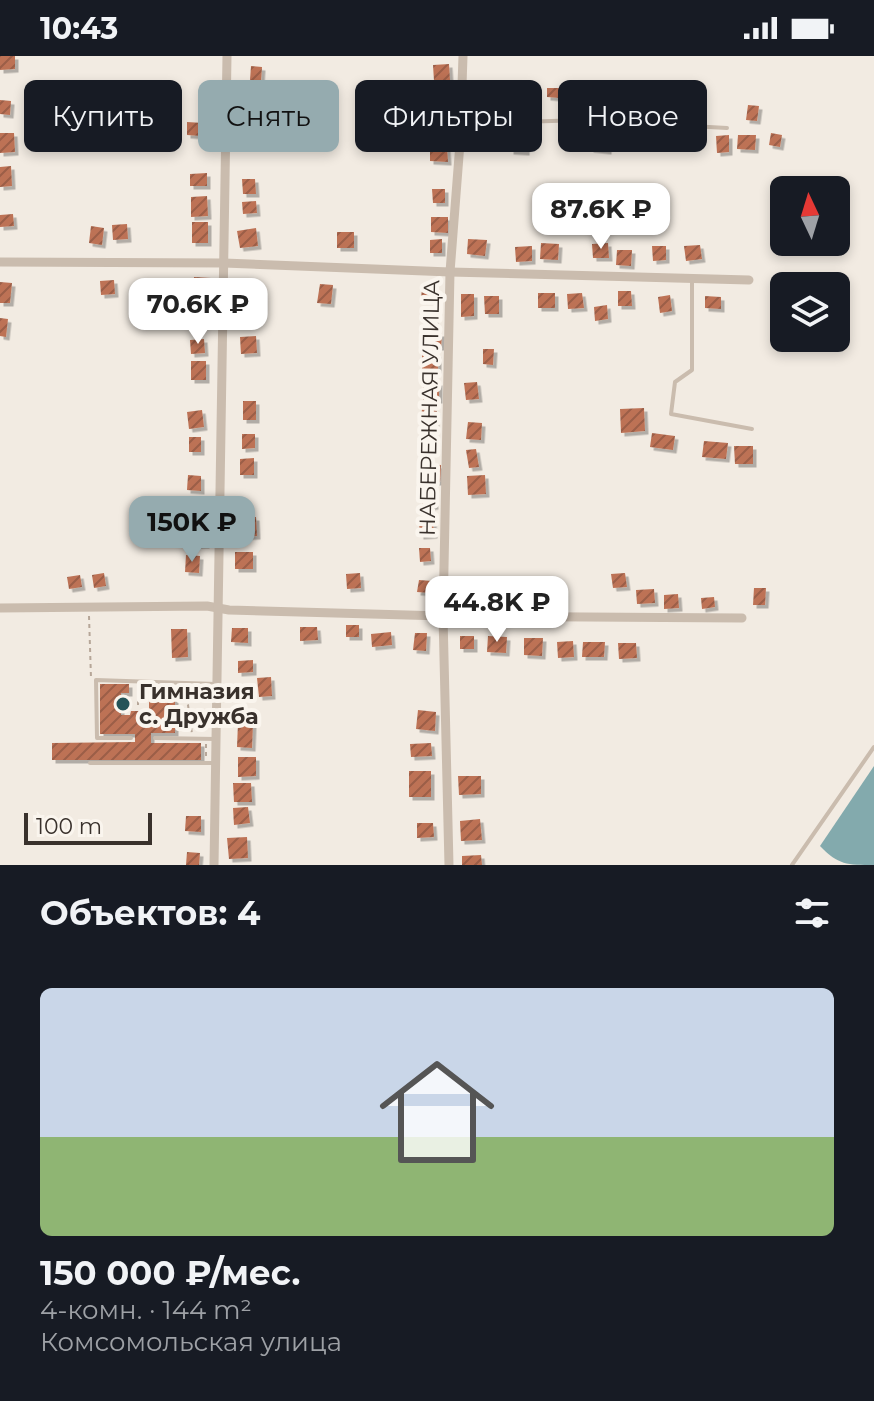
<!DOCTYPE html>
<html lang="ru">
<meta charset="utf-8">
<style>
body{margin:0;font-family:Montserrat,sans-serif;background:#242831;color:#f1f3f6;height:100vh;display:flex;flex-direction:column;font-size:30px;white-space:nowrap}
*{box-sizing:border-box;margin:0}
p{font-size:26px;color:#9ea1a6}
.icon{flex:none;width:44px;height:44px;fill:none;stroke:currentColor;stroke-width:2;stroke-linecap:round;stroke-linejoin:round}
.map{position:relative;height:809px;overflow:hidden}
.panel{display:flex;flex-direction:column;background:#171b24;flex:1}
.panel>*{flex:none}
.guide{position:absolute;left:24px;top:24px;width:826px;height:72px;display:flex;gap:16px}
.needle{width:52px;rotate:356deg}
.tools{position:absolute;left:770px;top:120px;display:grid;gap:16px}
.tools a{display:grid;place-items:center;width:80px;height:80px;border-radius:12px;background:#171b24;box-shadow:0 4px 12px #0003;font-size:40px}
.scale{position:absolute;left:24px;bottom:20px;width:128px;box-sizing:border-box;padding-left:8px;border:4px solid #39312c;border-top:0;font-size:22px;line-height:28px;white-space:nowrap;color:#39312c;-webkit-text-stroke:6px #faf5ee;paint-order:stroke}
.price{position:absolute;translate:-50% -68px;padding:0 18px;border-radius:16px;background:#fff;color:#222;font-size:26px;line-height:52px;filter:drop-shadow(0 2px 4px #0008)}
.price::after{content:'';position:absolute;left:50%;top:48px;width:24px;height:18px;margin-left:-12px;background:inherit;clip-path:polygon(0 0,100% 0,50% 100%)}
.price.active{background:#95abaf;color:#111}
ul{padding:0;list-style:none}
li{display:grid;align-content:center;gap:16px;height:424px;padding:0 40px}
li+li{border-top:2px solid #363941}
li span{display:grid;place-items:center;height:248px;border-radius:12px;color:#555}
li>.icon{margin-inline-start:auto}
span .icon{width:144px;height:144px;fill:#fffc;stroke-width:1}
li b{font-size:34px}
h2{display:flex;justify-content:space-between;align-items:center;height:96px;padding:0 40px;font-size:34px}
.chip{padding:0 28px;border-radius:12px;background:#171b24;box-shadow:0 4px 12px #0003;font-size:28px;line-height:72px}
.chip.active{background:#95abaf;color:#111}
.status{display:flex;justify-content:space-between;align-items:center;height:56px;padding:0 40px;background:#171b24;direction:ltr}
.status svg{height:22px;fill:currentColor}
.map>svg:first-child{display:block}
.water{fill:#83aaad}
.building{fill:url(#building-hatch);filter:url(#shadow)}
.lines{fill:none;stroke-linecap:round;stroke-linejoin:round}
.path{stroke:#b6a698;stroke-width:2;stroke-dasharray:4 4;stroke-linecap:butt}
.service{stroke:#cabcae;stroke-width:4}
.minor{stroke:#cabcae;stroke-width:9}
.poi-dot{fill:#245358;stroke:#faf5ee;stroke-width:3}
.labels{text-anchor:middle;stroke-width:8;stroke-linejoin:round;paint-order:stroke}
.street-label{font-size:22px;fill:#39312c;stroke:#faf5ee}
.poi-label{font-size:22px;font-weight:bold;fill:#39312c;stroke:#faf5ee;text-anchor:start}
</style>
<div class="status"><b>10:43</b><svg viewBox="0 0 49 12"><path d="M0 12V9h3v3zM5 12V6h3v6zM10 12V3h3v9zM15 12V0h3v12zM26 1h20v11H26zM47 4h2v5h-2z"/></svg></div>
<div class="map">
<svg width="874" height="809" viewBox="0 0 874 809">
<defs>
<pattern id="building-hatch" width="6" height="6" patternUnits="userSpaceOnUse" patternTransform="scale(2)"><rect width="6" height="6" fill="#bd7255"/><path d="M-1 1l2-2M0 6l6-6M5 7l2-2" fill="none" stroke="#9b5e47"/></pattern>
<filter id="shadow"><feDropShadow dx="3.5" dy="3.5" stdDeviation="0" flood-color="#0004"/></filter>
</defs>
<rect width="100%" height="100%" fill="#f2ebe2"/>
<!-- water -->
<path class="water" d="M874,710V809C847,809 838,809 820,790Z"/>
<!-- building -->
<g class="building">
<path d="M0,0H15V13L0,14Z"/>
<path d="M449,8L450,24L434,25L433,9Z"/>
<path d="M251,10L262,11L261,25L250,24Z"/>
<path d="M658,27V43H646V28Z"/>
<path d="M547,32H560V42L547,41Z"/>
<path d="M599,38H612L613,52L600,53Z"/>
<path d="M534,39L535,58L521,59L520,40Z"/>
<path d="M0,44L11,45L10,59L0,58Z"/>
<path d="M748,49L759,50L757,65L746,64Z"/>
<path d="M187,66L203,67L202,80L187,79Z"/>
<path d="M246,75L261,76L260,90L245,89Z"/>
<path d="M0,77H14L15,96L0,97Z"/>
<path d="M592,77L609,79L608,95L590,93Z"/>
<path d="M771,77L782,79L780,91L769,89Z"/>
<path d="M681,78L698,79V91L680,90Z"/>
<path d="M729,79V96L717,97L716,80Z"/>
<path d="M738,79H756L755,94L737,93Z"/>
<path d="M511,80L527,81L526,96L510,95Z"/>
<path d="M430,90L447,91L448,106L430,105Z"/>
<path d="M11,110L12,130L0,131V111Z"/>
<path d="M207,117V130H190V118Z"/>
<path d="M242,123H255L256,138H243Z"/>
<path d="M432,133H445V147H433Z"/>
<path d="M207,140L208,160L191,161V141Z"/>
<path d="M256,145L257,157L243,158L242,146Z"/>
<path d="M13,158L14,170L0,171V159Z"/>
<path d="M431,161H448V177L431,176Z"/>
<rect x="192" y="166" width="16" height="21"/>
<path d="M127,168L128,183L113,184L112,169Z"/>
<path d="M91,170L104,172L102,189L89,187Z"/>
<path d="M256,172L258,190L240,192L237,175Z"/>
<rect x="337" y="176" width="17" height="16"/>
<path d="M442,183V197H430V184Z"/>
<path d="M468,183L487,184L485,200L467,198Z"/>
<path d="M541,187L559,188L558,204L540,203Z"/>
<path d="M608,187L609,202H593L592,188Z"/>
<path d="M700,189L702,203L686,205L684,190Z"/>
<path d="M532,190V205L516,206L515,191Z"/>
<path d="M652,190H666V204L653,205Z"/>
<path d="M617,194H632L631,210L616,209Z"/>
<path d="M194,221L211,222L210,239H193Z"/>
<path d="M114,224L115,238L101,239L100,225Z"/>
<path d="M150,224V242H138V225Z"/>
<path d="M0,226L12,227L10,247H0Z"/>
<path d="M320,228L333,229L331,248L317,247Z"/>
<path d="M422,231L437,232V245L421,244Z"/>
<path d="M618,235H631L632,250H618Z"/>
<rect x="538" y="237" width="17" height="15"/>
<path d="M582,237L584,252L568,253L567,238Z"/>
<path d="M461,238H474V260L461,261Z"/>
<path d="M670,239L672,255L660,257L658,241Z"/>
<path d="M484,240H499V258H485Z"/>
<path d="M705,240L721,241V253L705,252Z"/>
<path d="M253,247L254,261L240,262L239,248Z"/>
<path d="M607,249L608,263L595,265L594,251Z"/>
<path d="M424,253H435V267H425Z"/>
<path d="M0,262L8,263L6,281L0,280Z"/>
<path d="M426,277H442L441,291H426Z"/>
<path d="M256,280L257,297L241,298L240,281Z"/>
<path d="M204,283L205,297L191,298L190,284Z"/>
<path d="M483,293H494L493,309L483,308Z"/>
<path d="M422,298H438V314L422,315Z"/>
<rect x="191" y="305" width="15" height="19"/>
<rect x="423" y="326" width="16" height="18"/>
<path d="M477,326L479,343L466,344L464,327Z"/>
<rect x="243" y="345" width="13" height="19"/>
<path d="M644,352L645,375L621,377L620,353Z"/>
<path d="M422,353L437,355L435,374L420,373Z"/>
<path d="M202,354L204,371L189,373L187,356Z"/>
<path d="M468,366L482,367L481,384L466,383Z"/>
<path d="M652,377L675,380L673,394L650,391Z"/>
<path d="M242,378H255V392L242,393Z"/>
<rect x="189" y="381" width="12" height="15"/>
<path d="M433,381V394L422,395L421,382Z"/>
<path d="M704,385L728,387L726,403L702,401Z"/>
<path d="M734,390H753V408H735Z"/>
<path d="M476,393L479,411L469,412L466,394Z"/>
<path d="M254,402V419H240V403Z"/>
<path d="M421,408L441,409L440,426H420Z"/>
<path d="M188,419L201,420V435L187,434Z"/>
<path d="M485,419L486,438L468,439L467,420Z"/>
<path d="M433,432L435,450L423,452L421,434Z"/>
<path d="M186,443H201V464L186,465Z"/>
<path d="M256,461L257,480L238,481L237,462Z"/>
<path d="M433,464L434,479L420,480L419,465Z"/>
<rect x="189" y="475" width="17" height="14"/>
<path d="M419,492H430L431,505L420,506Z"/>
<rect x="235" y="496" width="18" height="17"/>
<path d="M186,499L200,500L199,517L185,516Z"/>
<path d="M104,517L106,530L94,532L92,519Z"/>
<path d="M360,517L361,532L347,533L346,518Z"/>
<path d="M625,517L627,531L613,532L611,518Z"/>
<path d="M80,519L82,531L69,533L67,521Z"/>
<path d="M419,524L432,525L431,537L417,536Z"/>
<path d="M459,529L474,530L472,543L457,541Z"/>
<rect x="496" y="530" width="12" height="13"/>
<path d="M517,530L530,532L528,545L516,544Z"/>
<path d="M538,530L558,533L557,546L536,543Z"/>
<path d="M754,532H766L765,549H753Z"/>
<path d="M654,533L655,547L637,548L636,534Z"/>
<path d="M678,538L679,552L664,553V539Z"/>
<path d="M714,541L715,551L702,553L701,542Z"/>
<rect x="346" y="569" width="13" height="12"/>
<path d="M300,571H317L318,584L300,585Z"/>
<path d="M232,572H248V587L231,586Z"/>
<path d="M171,573H187L188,601L172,602Z"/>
<path d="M391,576L392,589L372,591L371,578Z"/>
<path d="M415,577H427L426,595L413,594Z"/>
<rect x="460" y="580" width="14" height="13"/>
<path d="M488,580L507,581L506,597L487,596Z"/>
<path d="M524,582H543L542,600L524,599Z"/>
<path d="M573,585L574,601L558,602L557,586Z"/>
<path d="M583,586H605L604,601H582Z"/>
<path d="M618,587H636L637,602L619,603Z"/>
<path d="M253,604V616L238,617V605Z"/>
<path d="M271,621L272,640L259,641L257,622Z"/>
<path d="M149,627H175V677H151V687H201V704H52V687L135,686V678H100V628H129V637H121V659H130L131,655H143V663H149Z"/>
<path d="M418,654L436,656L435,675L416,673Z"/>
<path d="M238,667L253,668L252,692L237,691Z"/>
<path d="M431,687L432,700L411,701L410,688Z"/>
<path d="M238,701H256V720L238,721Z"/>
<rect x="409" y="715" width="22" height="26"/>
<path d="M458,720H481V738L459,739Z"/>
<path d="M233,727H251L252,746H234Z"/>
<path d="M248,751L250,767L234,769L233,752Z"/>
<path d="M186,760H201V776L185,775Z"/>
<path d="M480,763L482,784L461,785L460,765Z"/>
<path d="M417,767H433L434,781L417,782Z"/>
<path d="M247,781L248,802L229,803L227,782Z"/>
<path d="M187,796L200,797L199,809H186Z"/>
<path d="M481,799L482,809H462V800Z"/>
</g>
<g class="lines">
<!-- path -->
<g class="path">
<path d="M89,560L91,622"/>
<path d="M181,634L188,649L192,678"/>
<path d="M138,649V630"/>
<path d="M206,688V701"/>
</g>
<!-- service -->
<g class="service">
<path d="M462,88L488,92L504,75L521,66L582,64L727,72"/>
<path d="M692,225V314L675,326L671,358L752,373"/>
<path d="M131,682H97L96,624L215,628"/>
<path d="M155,682L216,683"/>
<path d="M90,707H214"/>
<path d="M792,809L874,691"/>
</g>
<!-- minor -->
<g class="minor">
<path d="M0,206L224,207L450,216L749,224"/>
<path d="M0,552L207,550L229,554L443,560L742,562"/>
<path d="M214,809L227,0"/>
<path d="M449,809L443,560L450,216L460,87L463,0"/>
</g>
</g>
<!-- markers -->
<circle class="poi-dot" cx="123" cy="648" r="8"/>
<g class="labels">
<!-- street labels -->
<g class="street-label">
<text transform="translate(429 352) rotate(-89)" y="8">НАБЕРЕЖНАЯ УЛИЦА</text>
</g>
<!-- poi labels -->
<g class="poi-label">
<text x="139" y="643">Гимназия<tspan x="139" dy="25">с. Дружба</tspan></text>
</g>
</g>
</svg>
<div class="tools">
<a><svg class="needle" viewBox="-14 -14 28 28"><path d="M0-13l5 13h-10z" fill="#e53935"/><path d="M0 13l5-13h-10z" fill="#9ea1a6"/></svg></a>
<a><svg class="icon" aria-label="layers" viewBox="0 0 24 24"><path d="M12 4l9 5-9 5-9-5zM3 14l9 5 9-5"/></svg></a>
</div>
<div class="scale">100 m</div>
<b class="price" style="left:601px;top:195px">87.6K ₽</b>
<b class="price" style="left:198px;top:290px">70.6K ₽</b>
<b class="price active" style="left:192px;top:508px">150K ₽</b>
<b class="price" style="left:497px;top:588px">44.8K ₽</b>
<div class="guide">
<a class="chip">Купить</a>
<a class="chip active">Снять</a>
<a class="chip">Фильтры</a>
<a class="chip">Новое</a>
</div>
</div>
<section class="panel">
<h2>Объектов: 4<svg class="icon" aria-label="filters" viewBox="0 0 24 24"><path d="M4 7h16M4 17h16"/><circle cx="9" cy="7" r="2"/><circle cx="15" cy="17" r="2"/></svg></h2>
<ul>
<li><span style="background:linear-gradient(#c9d6e8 60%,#8fb573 0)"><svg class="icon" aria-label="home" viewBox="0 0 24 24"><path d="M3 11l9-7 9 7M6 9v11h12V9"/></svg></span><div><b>150 000 ₽/мес.</b><p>4-комн. · 144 m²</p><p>Комсомольская улица</p></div></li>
</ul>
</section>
